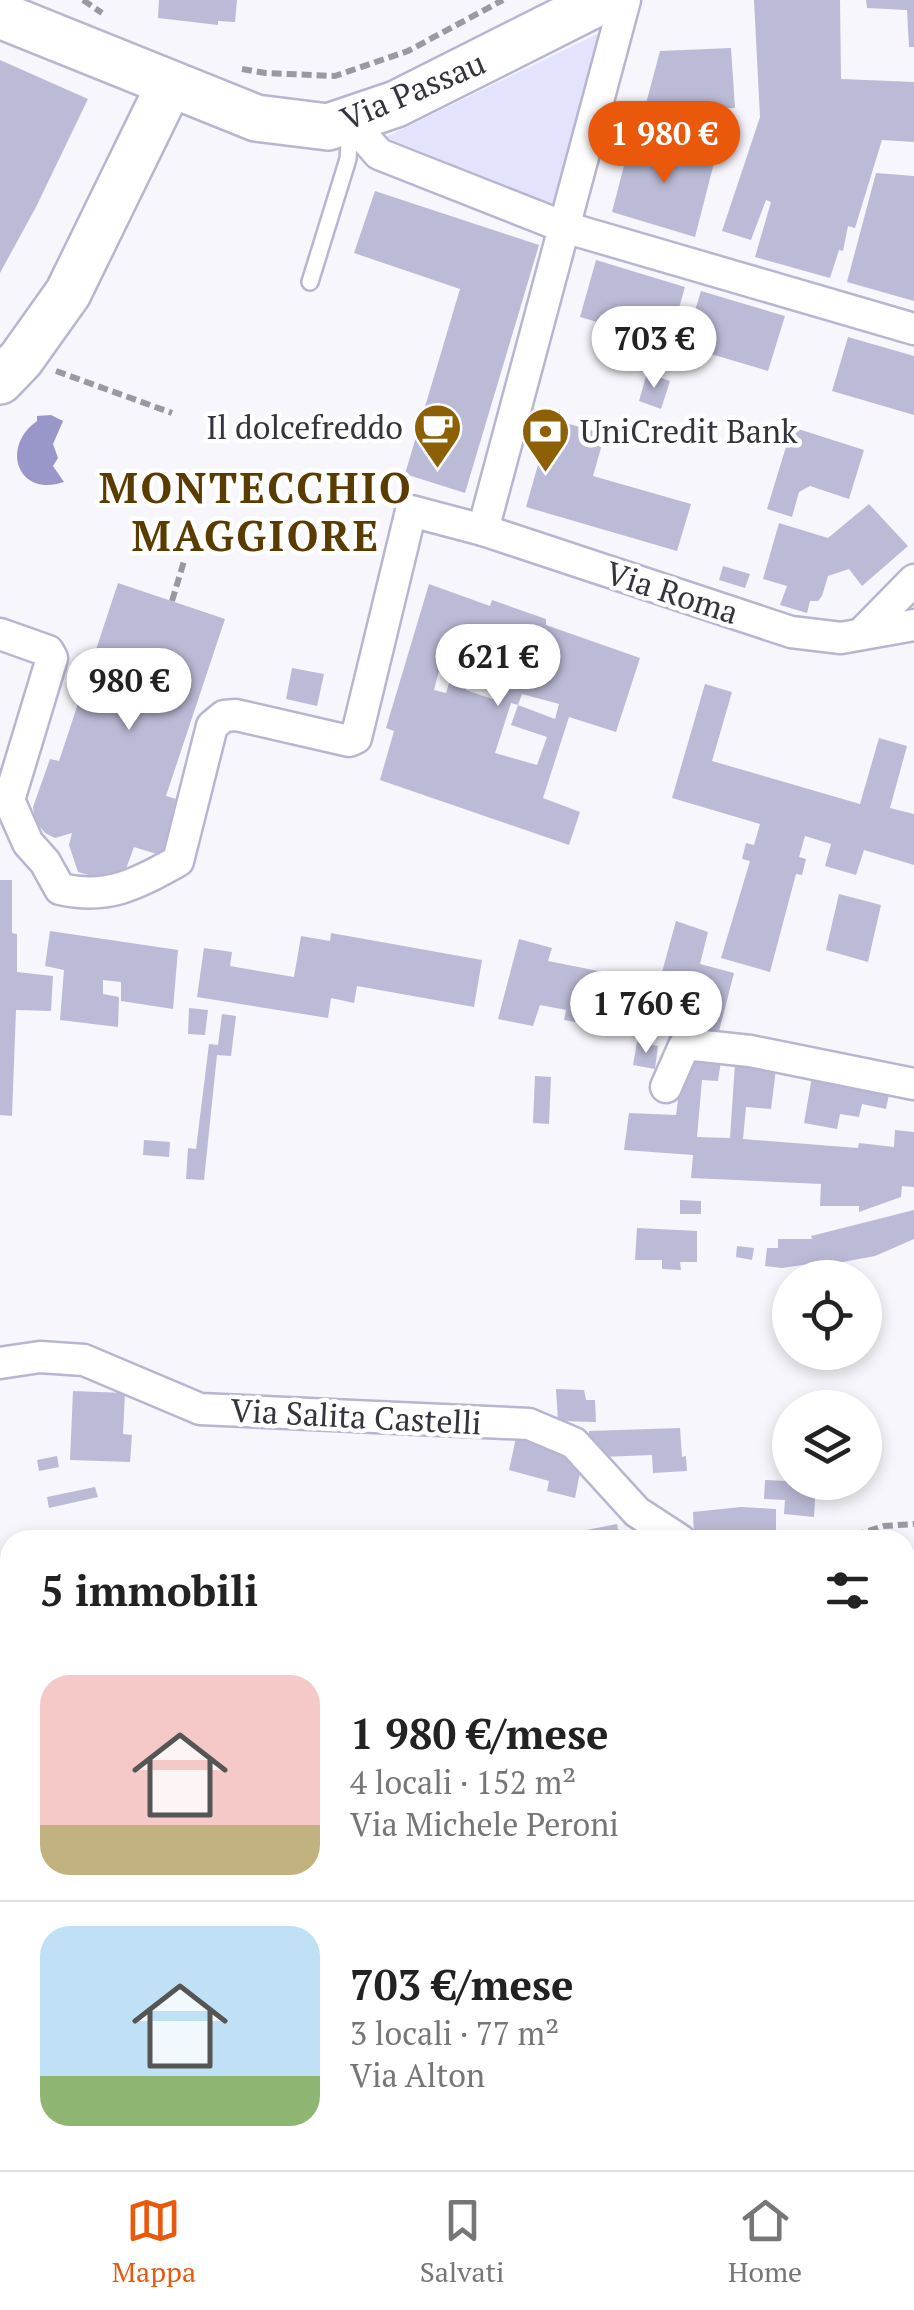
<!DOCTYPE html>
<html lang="it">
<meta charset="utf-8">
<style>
body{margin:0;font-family:"PT Serif",serif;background:#f2f2f2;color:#222;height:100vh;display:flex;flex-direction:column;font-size:38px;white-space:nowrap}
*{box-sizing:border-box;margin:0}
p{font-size:32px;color:#767676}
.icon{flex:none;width:55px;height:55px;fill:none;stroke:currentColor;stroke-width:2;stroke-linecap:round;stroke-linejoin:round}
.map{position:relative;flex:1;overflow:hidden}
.side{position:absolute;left:0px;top:1530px;width:915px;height:640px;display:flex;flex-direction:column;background:#fff;border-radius:30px 30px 0 0;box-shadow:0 5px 15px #0003}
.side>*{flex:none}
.fabs{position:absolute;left:772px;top:1260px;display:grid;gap:20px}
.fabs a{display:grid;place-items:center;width:110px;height:110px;border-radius:50%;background:#fff;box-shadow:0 5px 15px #0003;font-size:50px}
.price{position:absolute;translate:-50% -85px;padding:0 22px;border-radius:35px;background:#fff;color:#222;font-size:32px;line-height:65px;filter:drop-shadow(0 2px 5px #0008)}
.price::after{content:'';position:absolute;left:50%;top:60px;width:30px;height:22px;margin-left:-15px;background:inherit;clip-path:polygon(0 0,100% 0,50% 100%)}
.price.on{background:#ea580c;color:#fff}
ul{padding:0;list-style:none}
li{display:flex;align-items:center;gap:30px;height:250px;padding:0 40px}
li+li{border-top:2px solid #e0e0e0}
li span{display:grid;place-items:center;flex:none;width:280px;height:200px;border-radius:30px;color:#555}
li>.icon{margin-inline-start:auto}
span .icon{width:120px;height:120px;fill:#fffc;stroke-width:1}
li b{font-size:42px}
h2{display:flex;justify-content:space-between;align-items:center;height:120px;padding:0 40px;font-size:42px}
.tab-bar{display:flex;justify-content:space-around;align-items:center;height:140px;border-top:2px solid #e0e0e0;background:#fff;font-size:28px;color:#767676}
.tab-bar a{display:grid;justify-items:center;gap:5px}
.tab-bar .on{color:#ea580c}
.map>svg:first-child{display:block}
.green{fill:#e4e3fd}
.water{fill:#9996ca}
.building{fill:#bbbbd7;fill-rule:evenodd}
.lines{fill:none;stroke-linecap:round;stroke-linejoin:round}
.lane-casing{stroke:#b6b6d2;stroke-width:20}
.street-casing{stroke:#b6b6d2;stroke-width:35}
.secondary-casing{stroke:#b6b6d2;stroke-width:50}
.path{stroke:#9999a2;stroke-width:6;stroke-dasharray:10 5;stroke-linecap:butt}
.lane{stroke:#fff;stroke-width:15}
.street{stroke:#fff;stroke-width:30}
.secondary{stroke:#fff;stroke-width:45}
.labels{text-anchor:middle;stroke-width:9;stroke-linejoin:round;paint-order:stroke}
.street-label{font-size:32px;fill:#34343f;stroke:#fff}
.poi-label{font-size:32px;fill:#34343f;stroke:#fff;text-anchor:end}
.district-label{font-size:42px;font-weight:bold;letter-spacing:2.5px;fill:#5b3c00;stroke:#fff}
</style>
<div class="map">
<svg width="914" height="2170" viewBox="0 0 914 2170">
<rect width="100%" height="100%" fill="#f6f6fc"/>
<!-- green -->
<path class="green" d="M599,33L554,206L386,137Z"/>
<!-- water -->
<path class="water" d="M51,415L63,421L53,444L58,458L53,466L64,482C18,498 0,447 37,421V416Z"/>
<!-- building -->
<g class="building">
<path d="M159,0H237L235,22L218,21V25L158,18Z"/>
<path d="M754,0H840L841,79L914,82V142L882,140L855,228L848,226L843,251L839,250L830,278L755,257L771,202L766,200L751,240L722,231L760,117Z"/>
<path d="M866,0H914V47H909L907,10L867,8Z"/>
<path d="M731,48L735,108L644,111L660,51Z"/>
<path d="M0,60L88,99L36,207L0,273Z"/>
<path d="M632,135L715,159L695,237L612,212Z"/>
<path d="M876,173L914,176V301L847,282Z"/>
<path d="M375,191L539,245L465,493L405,474L460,289L354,253Z"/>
<path d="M596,260L685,287L669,343L580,317Z"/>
<path d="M701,291L785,316L768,371L684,346Z"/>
<path d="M848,337L914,356V415L832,391Z"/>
<path d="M647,373L670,381L661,409L639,401Z"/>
<path d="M551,419L605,434L593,476L691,504L677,551L526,507Z"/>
<path d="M792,427L864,450L849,499L810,486L799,492L792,517L767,509Z"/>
<path d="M869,504L908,546L862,586L849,569L828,576L822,596L818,601H810L807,613L780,605L787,586L763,579L779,523L828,538Z"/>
<path d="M723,566L750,574L745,588L719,580Z"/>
<path d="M118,583L225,619L166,796L187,802L163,856L134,847L126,869L102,879L78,872L69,845L72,833L55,838L45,833L35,821L33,807L50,759L59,761Z"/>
<path d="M429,584L490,606L492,600L546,619V625L640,658L616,732L569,717L543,798L580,812L569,845L380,780L394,731L386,728ZM446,644L460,648L446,693L434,690ZM473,669L505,680L498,701L466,690ZM522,694L559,704L555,719L518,705ZM511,703L518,705L511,725L547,737L537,765L495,753Z"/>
<path d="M292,668L324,674L317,706L286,699Z"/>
<path d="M705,684L732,692L712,761L860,804L879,738L907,746L890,808L914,814V865L864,850L856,875L825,866L831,844L805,836L799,857L806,859L802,875L796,874L770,972L721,958L750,861L742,859L746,843L754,845L760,824L672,798Z"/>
<path d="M0,880H12V933L17,934V972L53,976L51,1011L16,1010L12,1116L0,1115Z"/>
<path d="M839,894L881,905L868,962L826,950Z"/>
<path d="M676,921L708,932L700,964L734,973L717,1039L587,1013L586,1024L564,1020L566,1010L540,1005L533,1026L498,1019L519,939L552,948L548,961L659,983Z"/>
<path d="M50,931L178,950L173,1009L121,1001V982L103,980V994L119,997L118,1027L60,1020L64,970L45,966Z"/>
<path d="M331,933L482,960L474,1007L357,986L354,1003L331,998L328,1018L197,997L204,948L232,952L230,966L294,977L301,936L330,941Z"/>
<path d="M189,1008L208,1010L205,1035L188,1034Z"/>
<path d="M222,1014L236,1016L231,1056L217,1055L204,1180L186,1179L188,1148L196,1149L209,1044L218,1045Z"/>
<path d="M637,1042L658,1046L655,1069L633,1065Z"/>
<path d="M697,1052L722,1054L718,1081L702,1080L697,1137L730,1138L735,1063L777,1061L771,1109L746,1107L743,1139L858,1148L859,1143L894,1147L895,1130L914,1132V1187L902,1186L901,1197L859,1212V1206H820L821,1184L691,1178L693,1155L624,1150L629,1113L676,1115L683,1064L695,1065Z"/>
<path d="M813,1071L891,1085L886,1109L862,1104L859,1117L840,1114L837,1129L804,1123Z"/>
<path d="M535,1076L551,1077L549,1124L533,1123Z"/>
<path d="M144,1140L170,1142L169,1157L143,1155Z"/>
<path d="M680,1200L701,1201V1214H680Z"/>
<path d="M914,1210V1239L875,1256L816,1267V1263L782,1268L765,1266L767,1248H778V1239H812L811,1236Z"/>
<path d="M637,1228L697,1231V1262H680L681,1270L662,1269V1260H635Z"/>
<path d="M737,1246L754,1248L752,1260L736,1257Z"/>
<path d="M556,1389L584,1390L586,1400H595L596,1422L558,1421Z"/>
<path d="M73,1391L125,1393L123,1434L132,1435L130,1462L70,1460Z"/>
<path d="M680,1428L682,1457L686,1456L687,1471L653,1473L652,1455L602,1457L592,1446L589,1437V1431Z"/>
<path d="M516,1438L573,1451L583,1457L575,1498L547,1491L549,1481L509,1470Z"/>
<path d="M57,1456L59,1467L39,1471L37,1460Z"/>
<path d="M786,1468L790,1469V1482H816L814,1517L784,1514L785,1500L764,1499L765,1480L786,1481Z"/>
<path d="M95,1487L98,1497L49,1508L47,1497Z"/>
<path d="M741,1507L776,1509V1535L694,1536L693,1512Z"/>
<path d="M617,1524L620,1540H546V1538Z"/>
<path d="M914,1695V1728L905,1732V1698Z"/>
<path d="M914,1857V1919L905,1924V1863Z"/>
<path d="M905,2144L911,2146L914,2170H839L842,2160H905Z"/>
</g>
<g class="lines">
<defs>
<path id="lane" d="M310,282L348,159L350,127"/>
<g id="street">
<path d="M350,121L379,154L564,227L914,329"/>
<path d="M483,530L625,0"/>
<path d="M863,632L914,580"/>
<path d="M0,634L48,651L52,658L9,800L28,843L45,862L60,889C109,900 136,884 178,861L212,726L224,716L236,715L349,741L356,738L411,511L483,530L791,632L841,638L914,625"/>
<path d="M666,1087L684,1046L694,1045L750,1051L914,1084"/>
<path d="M0,1363L40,1357L84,1360L200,1409L529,1424L574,1443L637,1512L680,1540"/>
<path d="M905,1613L914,1618"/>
<path d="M0,1978L10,1975"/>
<path d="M905,2054L914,2058"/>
</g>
<g id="secondary">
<path d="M0,15L256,118L328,127L396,104L603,0"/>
<path d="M0,381L21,359L68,293L170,84"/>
</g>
</defs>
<!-- lane casing -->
<use href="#lane" class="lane-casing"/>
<!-- street casing -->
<use href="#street" class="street-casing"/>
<!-- secondary casing -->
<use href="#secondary" class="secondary-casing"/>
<!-- path -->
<g class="path">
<path d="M83,0L102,13"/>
<path d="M242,69L265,73L335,76L408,51L503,0"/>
<path d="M56,371L172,413"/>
<path d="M172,601L184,561"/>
<path d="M840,1540L884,1526L914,1524"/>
</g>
<!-- lane -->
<use href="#lane" class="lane"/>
<!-- street -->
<use href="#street" class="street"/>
<!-- secondary -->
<use href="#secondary" class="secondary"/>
</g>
<!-- icons -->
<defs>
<symbol id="cafe-pin" viewBox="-11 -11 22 30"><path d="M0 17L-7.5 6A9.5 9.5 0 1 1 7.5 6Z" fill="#8d6006" stroke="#fff"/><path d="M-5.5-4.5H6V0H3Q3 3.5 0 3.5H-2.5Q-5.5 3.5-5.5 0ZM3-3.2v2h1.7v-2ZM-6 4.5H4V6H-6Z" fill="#fff"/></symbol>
<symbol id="bank-pin" viewBox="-11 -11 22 30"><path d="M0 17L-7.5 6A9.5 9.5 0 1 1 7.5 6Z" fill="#8d6006" stroke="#fff"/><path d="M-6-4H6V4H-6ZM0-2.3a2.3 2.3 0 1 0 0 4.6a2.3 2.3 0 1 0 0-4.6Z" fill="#fff"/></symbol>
</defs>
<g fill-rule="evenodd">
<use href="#cafe-pin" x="410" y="400" width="55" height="75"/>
<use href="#bank-pin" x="518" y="404" width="55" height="75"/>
</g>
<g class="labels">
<!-- street labels -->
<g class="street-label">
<text transform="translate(413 91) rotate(-23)" y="11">Via Passau</text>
<text transform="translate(672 593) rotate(18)" y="11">Via Roma</text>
<text transform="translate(356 1417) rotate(3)" y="11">Via Salita Castelli</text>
</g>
<!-- poi labels -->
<g class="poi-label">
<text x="403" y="439">Il dolcefreddo</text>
<text x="580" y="443" text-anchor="start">UniCredit Bank</text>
</g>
<!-- district labels -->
<g class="district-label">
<text x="256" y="503">MONTECCHIO<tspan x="256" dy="48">MAGGIORE</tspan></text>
</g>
</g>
</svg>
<div class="fabs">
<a><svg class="icon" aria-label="locate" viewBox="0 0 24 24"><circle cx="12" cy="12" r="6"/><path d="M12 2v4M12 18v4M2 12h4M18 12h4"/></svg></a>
<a><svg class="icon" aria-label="layers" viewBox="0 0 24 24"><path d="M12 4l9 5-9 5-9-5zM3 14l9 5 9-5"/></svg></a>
</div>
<b class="price on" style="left:664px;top:186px">1 980 €</b>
<b class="price" style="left:654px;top:391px">703 €</b>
<b class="price" style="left:498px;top:709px">621 €</b>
<b class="price" style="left:129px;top:733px">980 €</b>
<b class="price" style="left:646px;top:1056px">1 760 €</b>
<section class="side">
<h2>5 immobili<svg class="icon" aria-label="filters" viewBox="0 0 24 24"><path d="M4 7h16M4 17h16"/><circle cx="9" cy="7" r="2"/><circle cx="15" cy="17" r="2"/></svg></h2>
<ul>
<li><span style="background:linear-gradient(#f6c9c9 75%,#c2b280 0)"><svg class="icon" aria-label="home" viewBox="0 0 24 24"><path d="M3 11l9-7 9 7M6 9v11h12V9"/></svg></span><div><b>1 980 €/mese</b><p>4 locali · 152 m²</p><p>Via Michele Peroni</p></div></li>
<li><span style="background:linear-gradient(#bfe0f5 75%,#8fb573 0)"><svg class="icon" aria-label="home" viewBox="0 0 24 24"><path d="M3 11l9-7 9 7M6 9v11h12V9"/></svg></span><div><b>703 €/mese</b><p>3 locali · 77 m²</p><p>Via Alton</p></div></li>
</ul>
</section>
</div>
<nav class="tab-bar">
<a class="on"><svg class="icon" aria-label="map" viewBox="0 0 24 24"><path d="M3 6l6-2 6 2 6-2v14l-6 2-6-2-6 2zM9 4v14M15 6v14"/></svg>Mappa</a>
<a><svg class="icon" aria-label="saved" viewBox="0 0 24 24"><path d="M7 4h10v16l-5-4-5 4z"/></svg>Salvati</a>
<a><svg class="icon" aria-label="home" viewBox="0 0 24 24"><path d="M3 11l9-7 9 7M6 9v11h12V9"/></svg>Home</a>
</nav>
